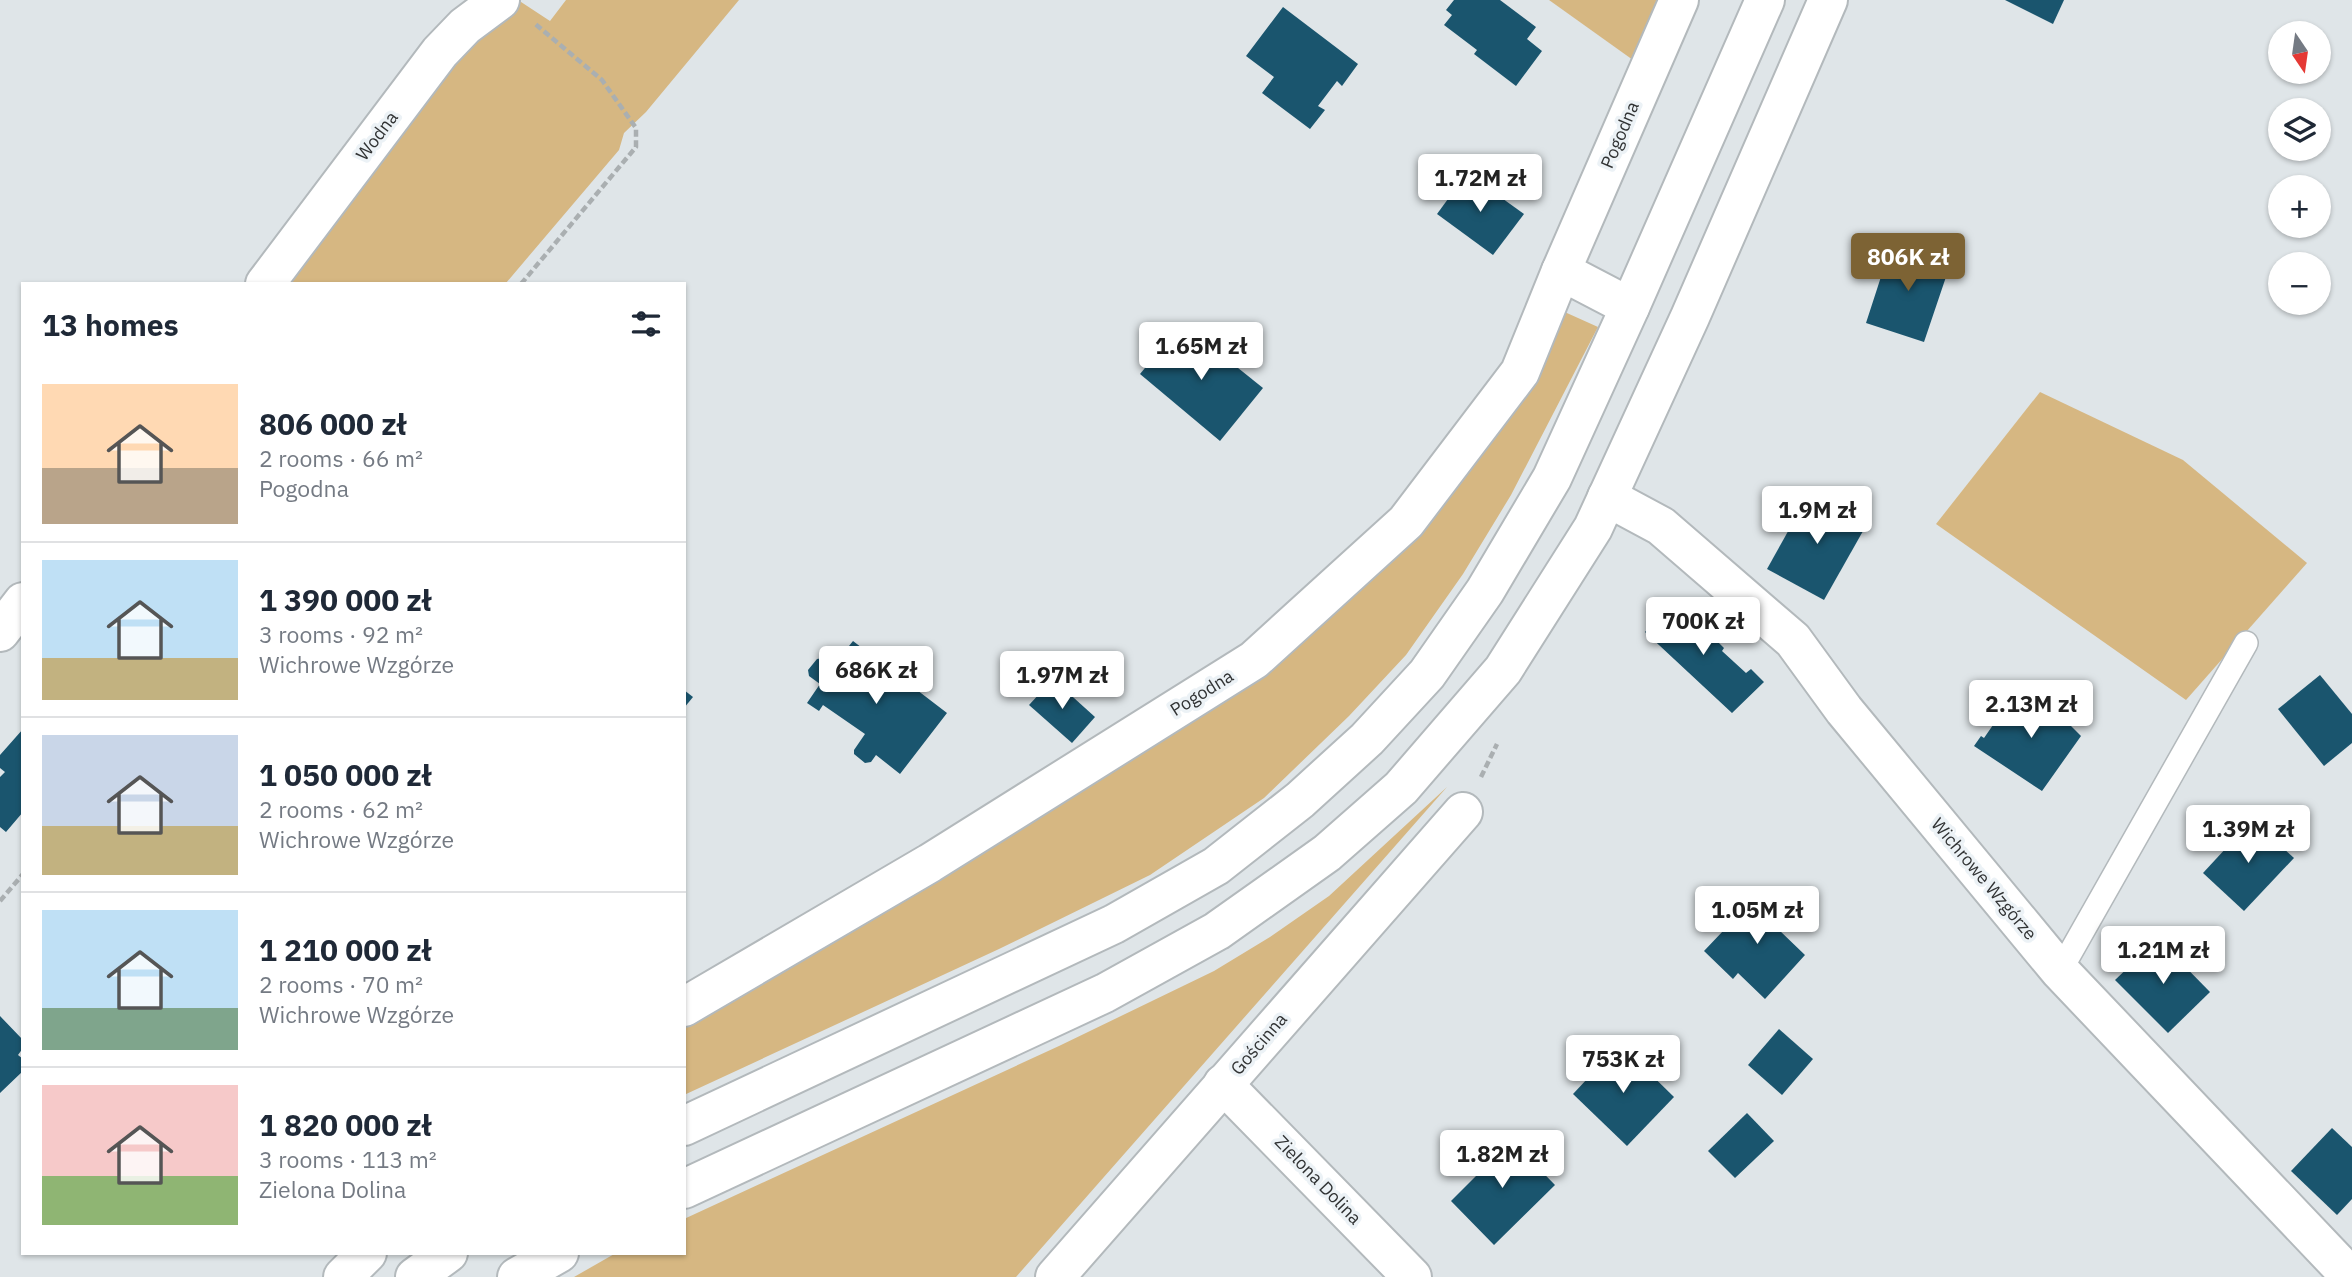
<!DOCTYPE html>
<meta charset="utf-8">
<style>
body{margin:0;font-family:"IBM Plex Sans",sans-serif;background:#f2f2f3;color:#1f2937;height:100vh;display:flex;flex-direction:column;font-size:26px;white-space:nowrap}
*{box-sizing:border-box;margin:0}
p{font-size:23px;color:#747a83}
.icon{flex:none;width:38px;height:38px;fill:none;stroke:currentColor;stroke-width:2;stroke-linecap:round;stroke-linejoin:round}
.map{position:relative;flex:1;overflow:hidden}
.sheet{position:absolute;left:21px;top:282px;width:665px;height:973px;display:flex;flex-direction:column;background:#fff;border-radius:0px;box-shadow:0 2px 5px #0004}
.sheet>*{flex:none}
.needle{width:46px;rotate:167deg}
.controls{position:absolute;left:2268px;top:21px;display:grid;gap:14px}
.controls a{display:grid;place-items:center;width:63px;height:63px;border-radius:50%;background:#fff;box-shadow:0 2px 5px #0004;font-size:35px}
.price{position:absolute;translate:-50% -60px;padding:0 16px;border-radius:7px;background:#fff;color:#222;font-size:23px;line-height:46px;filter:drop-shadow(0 2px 4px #0008)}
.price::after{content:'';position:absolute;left:50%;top:42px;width:21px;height:16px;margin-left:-10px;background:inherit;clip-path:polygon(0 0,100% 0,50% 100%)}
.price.current{background:#7d6334;color:#fff}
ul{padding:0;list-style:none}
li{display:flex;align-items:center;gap:21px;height:175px;padding:0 21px}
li+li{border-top:2px solid #e0e1e3}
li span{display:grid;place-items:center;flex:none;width:196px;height:140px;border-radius:0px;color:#555}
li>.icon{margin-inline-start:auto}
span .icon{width:84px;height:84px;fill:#fffc;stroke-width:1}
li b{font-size:30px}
h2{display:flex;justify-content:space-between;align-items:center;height:84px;padding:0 21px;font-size:30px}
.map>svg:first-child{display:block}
.green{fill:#d6b782}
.building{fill:#1a556e}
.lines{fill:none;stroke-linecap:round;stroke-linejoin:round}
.lane-casing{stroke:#b3b9bc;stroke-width:26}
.street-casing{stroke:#b3b9bc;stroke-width:42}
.secondary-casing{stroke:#b3b9bc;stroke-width:42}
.path{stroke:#aaafb1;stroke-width:4.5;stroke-dasharray:7 3.5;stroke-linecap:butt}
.lane{stroke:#fff;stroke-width:23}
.street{stroke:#fff;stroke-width:38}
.secondary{stroke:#fff;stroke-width:38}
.labels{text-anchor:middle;stroke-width:7;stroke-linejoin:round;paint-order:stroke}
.street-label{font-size:18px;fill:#313334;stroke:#ecf2f6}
</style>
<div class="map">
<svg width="2352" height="1277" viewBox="0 0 2352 1277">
<rect width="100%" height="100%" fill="#dfe5e8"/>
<!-- green -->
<g class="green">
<path d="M491,0H518L550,21L566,0H739L646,112L624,133L619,150L506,283L275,284Z"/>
<path d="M1549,0H1668L1640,65Z"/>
<path d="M1558,309L1598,327L1511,495L1463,574L1406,655L1349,716L1264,798L1150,875L999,949L684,1095V1017L986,836L1415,525Z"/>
<path d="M2040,392L2183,460L2307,563L2186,700L1936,524Z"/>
<path d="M1447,787L1016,1277H574L616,1253H684V1219L1059,1046L1214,971L1270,937L1329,896Z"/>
</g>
<!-- building -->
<g class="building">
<path d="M1454,0H1500L1536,27L1527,39L1542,51L1516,86L1474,54L1477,50L1444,25L1452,15L1446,10Z"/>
<path d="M2005,0H2064L2053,24Z"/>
<path d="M1283,7L1358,64L1342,86L1337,81L1318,106L1325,110L1310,129L1262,93L1274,77L1246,56Z"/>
<path d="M1467,173L1524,214L1493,255L1437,214Z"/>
<path d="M1914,243L1933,249L1928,261L1949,268L1924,342L1866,323L1890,249L1910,255Z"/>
<path d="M1182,323L1263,388L1220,441L1140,374Z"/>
<path d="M1810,492L1867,524L1824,600L1767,569Z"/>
<path d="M1674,602L1696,622L1701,616L1716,630L1711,635L1724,648L1722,651L1746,673L1751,669L1764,682L1732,713L1645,632Z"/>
<path d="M853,641L947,713L900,774L876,755L871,762L865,763L854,754V750L865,734L823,705L819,711L807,703L820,684L809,676L808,670L817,659L823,658L833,666Z"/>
<path d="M2320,675L2352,714V743L2324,766L2278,709Z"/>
<path d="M1053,679L1095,717L1072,743L1029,705Z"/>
<path d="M684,690L693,697L684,708Z"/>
<path d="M2038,696L2042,700L2050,699L2061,706L2067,717L2064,719L2081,736L2042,791L1974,746L1981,736L1984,738L2011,699L2028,711Z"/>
<path d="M23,729V812L6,832L0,827V777L5,772L0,768V755Z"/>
<path d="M2252,820L2294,858L2244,911L2203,873Z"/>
<path d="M1762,890L1791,918L1779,930L1805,955L1765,999L1738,973L1733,979L1704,951Z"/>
<path d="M2158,939L2210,992L2168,1033L2115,980Z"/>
<path d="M0,1016L23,1040V1048L18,1055L23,1059V1071L0,1093Z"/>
<path d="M1779,1029L1813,1059L1782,1095L1748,1065Z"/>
<path d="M1620,1044L1674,1097L1627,1146L1573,1094Z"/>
<path d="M1747,1113L1774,1141L1735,1178L1708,1151Z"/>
<path d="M2332,1128L2352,1147V1199L2337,1215L2291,1171Z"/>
<path d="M1495,1139L1504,1148L1512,1141L1555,1185L1494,1245L1451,1201L1483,1169L1473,1159Z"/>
</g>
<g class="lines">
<defs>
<path id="lane" d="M2060,971L2246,643"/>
<g id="street">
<path d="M1561,271L1679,0"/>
<path d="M265,284L440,52L465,26L500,0"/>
<path d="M1607,497L1661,526L1793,640L1844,710L2060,971L2351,1277"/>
<path d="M0,632L23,602"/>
<path d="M684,1007L930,863L1254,660L1406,522L1520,372L1561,271L1630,307"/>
<path d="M1223,1084L1412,1277"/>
<path d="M343,1277L367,1253"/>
<path d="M1055,1277L1463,812"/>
</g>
<g id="secondary">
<path d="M684,1126L1114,924L1216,866L1300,800L1367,739L1427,674L1485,591L1552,478L1630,307L1765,0"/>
<path d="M684,1189L1105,993L1217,931L1327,853L1401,788L1503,670L1593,528L1690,317L1828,0"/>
<path d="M415,1277L448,1253"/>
<path d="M517,1277L559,1253"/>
</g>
</defs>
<!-- lane casing -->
<use href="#lane" class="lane-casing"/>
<!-- street casing -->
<use href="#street" class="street-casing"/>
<!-- secondary casing -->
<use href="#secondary" class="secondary-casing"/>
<!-- path -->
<g class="path">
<path d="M521,284L636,147V128L602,80L534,23"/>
<path d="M1481,777L1497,744"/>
<path d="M0,901L23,874"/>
</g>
<!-- lane -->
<use href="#lane" class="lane"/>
<!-- street -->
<use href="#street" class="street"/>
<!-- secondary -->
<use href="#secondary" class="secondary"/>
</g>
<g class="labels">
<!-- street labels -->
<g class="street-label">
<text transform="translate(1620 135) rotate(-67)" y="6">Pogodna</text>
<text transform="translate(377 136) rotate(-53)" y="6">Wodna</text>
<text transform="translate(1202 693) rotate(-32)" y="6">Pogodna</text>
<text transform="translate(1984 879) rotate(50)" y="6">Wichrowe Wzgórze</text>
<text transform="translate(1259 1044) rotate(-49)" y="6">Gościnna</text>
<text transform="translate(1318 1180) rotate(46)" y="6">Zielona Dolina</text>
</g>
</g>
</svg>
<div class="controls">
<a><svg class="needle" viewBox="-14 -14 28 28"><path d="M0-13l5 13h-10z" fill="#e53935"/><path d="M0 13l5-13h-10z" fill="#747a83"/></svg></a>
<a><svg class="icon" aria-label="layers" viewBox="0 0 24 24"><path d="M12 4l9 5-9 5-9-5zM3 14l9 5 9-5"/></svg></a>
<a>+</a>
<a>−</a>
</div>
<b class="price" style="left:1480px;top:214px">1.72M zł</b>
<b class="price current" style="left:1908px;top:293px">806K zł</b>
<b class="price" style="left:1201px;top:382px">1.65M zł</b>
<b class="price" style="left:1817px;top:546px">1.9M zł</b>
<b class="price" style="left:1703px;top:657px">700K zł</b>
<b class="price" style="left:876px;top:706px">686K zł</b>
<b class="price" style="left:1062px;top:711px">1.97M zł</b>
<b class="price" style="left:2031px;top:740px">2.13M zł</b>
<b class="price" style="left:2248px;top:865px">1.39M zł</b>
<b class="price" style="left:1757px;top:946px">1.05M zł</b>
<b class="price" style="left:2163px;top:986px">1.21M zł</b>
<b class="price" style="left:1623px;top:1095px">753K zł</b>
<b class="price" style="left:1502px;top:1190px">1.82M zł</b>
<section class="sheet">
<h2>13 homes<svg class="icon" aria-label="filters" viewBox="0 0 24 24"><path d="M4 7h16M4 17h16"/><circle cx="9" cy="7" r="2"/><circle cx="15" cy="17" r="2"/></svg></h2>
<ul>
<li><span style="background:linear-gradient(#ffd9b3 60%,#b9a48a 0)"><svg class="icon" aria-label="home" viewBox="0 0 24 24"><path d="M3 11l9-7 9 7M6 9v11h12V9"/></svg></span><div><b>806 000 zł</b><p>2 rooms · 66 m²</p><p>Pogodna</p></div></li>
<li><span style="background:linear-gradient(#bfe0f5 70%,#c2b280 0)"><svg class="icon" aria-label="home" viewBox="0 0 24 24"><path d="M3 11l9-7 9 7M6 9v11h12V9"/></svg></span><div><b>1 390 000 zł</b><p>3 rooms · 92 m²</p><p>Wichrowe Wzgórze</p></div></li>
<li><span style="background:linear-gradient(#c9d6e8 65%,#c2b280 0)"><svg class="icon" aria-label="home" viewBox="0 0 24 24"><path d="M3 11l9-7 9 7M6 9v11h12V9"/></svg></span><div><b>1 050 000 zł</b><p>2 rooms · 62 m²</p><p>Wichrowe Wzgórze</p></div></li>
<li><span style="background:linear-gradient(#bfe0f5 70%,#7fa58c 0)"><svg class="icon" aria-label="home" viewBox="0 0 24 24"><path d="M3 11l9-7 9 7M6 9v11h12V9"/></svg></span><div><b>1 210 000 zł</b><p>2 rooms · 70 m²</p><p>Wichrowe Wzgórze</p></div></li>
<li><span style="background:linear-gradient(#f6c9c9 65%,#8fb573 0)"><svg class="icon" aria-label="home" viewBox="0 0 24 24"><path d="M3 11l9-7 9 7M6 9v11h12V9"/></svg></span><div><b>1 820 000 zł</b><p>3 rooms · 113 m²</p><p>Zielona Dolina</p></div></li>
</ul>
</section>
</div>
